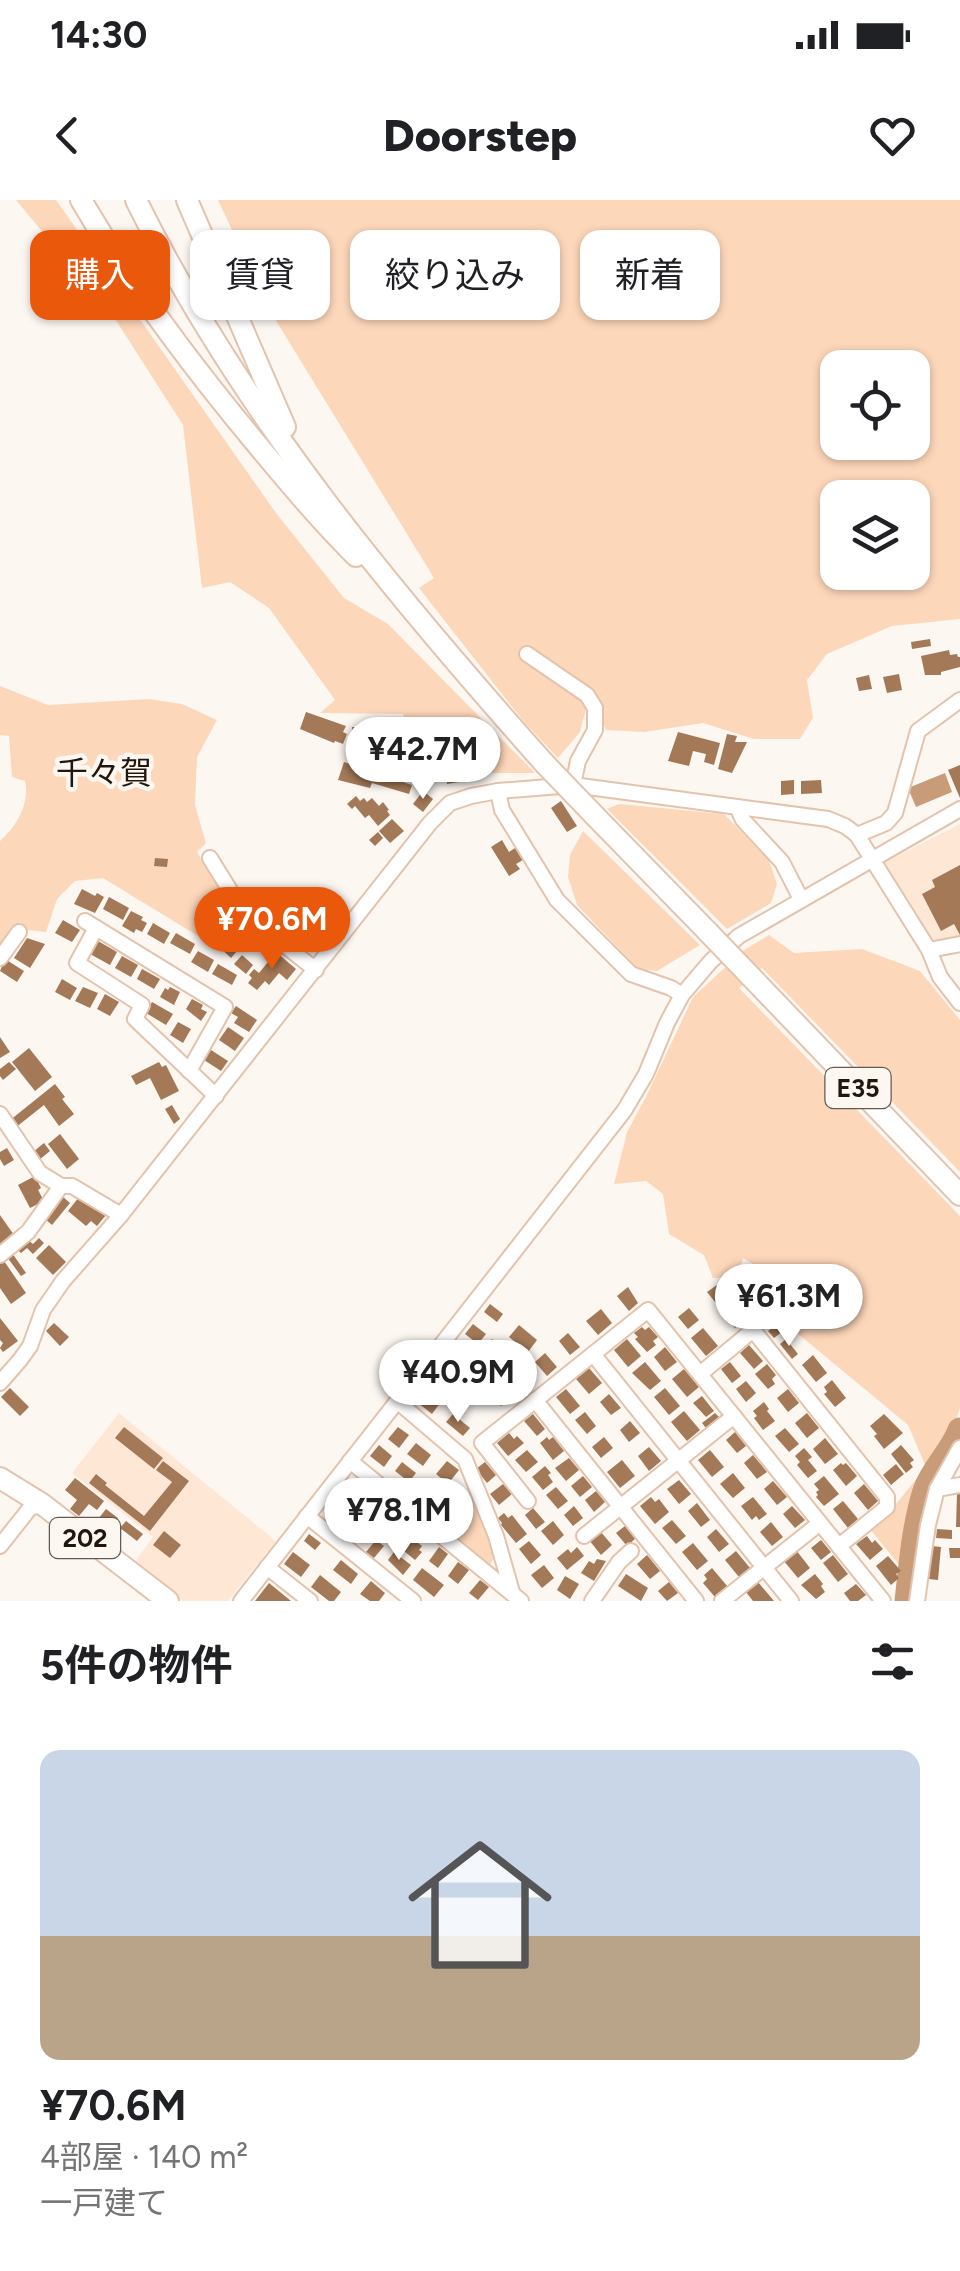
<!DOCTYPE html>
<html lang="ja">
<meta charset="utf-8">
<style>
body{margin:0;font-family:Figtree,"Noto Sans JP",sans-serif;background:#f2f2f2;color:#202124;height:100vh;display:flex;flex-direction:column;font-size:38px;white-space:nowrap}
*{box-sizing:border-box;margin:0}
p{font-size:32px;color:#757577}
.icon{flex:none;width:55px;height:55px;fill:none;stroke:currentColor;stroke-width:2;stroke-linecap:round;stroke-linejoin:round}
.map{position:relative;height:1401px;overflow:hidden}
.panel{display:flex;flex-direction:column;background:#fff;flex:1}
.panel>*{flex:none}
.banner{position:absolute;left:30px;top:30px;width:900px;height:90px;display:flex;gap:20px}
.tools{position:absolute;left:820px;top:150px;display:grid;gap:20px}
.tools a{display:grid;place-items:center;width:110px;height:110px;border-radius:20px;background:#fff;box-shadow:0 2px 8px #0004;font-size:50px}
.price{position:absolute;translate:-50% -85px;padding:0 22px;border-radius:35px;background:#fff;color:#222;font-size:32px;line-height:65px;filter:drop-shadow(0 2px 5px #0008)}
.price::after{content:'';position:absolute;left:50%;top:60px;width:30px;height:22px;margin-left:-15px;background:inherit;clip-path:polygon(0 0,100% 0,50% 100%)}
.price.on{background:#ea580c;color:#fff}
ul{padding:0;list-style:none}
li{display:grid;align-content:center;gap:20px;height:530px;padding:0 40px}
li+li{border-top:2px solid #e0e0e0}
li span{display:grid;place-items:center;height:310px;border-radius:20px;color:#555}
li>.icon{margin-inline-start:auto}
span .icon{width:180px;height:180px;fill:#fffc;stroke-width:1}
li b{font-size:42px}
h2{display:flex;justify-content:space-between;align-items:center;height:120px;padding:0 40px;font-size:42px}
.chip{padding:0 35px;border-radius:20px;background:#fff;box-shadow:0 2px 8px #0004;font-size:35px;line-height:90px}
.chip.on{background:#ea580c;color:#fff}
.status{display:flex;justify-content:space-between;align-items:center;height:70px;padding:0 50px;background:#fff;direction:ltr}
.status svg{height:28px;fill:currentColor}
header{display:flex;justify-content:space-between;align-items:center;height:130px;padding:0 40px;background:#fff;font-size:45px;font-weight:800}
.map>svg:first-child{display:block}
.built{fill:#ffe7d6}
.green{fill:#fdd7ba;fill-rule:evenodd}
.water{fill:#c99c79}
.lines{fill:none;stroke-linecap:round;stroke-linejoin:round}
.river{stroke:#c99c79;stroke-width:25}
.building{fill:#a47957}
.minor-casing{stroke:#e3c3ac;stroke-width:18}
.highway-casing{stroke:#e3c3ac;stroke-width:24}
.minor{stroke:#fff;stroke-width:14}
.highway{stroke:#fff;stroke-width:20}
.highway-bridge-casing{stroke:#e3c3ac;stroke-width:24;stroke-linecap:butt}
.highway-bridge{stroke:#fff;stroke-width:20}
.labels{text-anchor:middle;stroke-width:9;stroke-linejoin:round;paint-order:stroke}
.shield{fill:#fdf7f2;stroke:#645a52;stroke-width:2.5}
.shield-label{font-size:25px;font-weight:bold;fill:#22170e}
.quarter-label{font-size:32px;fill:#22170e;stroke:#fdf7f2}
</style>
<div class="status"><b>14:30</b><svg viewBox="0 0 49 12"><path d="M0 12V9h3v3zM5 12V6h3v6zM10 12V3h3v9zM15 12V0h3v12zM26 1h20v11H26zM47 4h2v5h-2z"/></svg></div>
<header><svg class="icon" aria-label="back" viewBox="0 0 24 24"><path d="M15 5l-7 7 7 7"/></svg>Doorstep<svg class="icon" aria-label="heart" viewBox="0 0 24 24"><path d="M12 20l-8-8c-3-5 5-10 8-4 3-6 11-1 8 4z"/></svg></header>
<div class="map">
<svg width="960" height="1401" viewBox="0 0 960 1401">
<rect width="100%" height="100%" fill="#fdf7f2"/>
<!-- built -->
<g class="built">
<path d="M960,624V738L934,743L883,663Z"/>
<path d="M119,1213L276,1341L228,1401H182L134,1363L153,1337L72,1273Z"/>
</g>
<!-- green -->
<g class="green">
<path d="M16,0H56L276,313L344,398L388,424L535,573H471L452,554L410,546L403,514L320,513L335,500L269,408L230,382L202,388L183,225L117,122Z"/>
<path d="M218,0H960V419L892,426L827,454L807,480L813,518L800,539H754L703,523L645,532L606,530L590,493L580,532L558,558L524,522L419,388L434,378L270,111ZM838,168H912V242H838ZM838,298H912V372H838Z"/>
<path d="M0,486L48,505L149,499L182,504L217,520L197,557L195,605L206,643L197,652L243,725L198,736L103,678L75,681L57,699L46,732L18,729L0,748V641C17,626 30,603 25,581L12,577L9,536L0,535Z"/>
<path d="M619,604L724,614L769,660L777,684L771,703L727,729L607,609Z"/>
<path d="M583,631L700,745L657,771L638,769L577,705L568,677L570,655Z"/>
<path d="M769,735L794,753L862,749L920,771L960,820V972L762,768L739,788L960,1016V1207L952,1235L926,1267L905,1372L869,1328L892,1309L926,1267L908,1225L785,1123L763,1070L743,1058L738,1077L713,1078L704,1055L669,1034L663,994L646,981L614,984L627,932L646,897L693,797L744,750Z"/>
<path d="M456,1289L478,1306L496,1356L488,1367L430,1321Z"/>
</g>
<!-- water -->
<path class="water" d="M945,573L952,592L916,607L908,588Z"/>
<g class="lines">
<!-- river -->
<path class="river" d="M907,1401C911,1365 914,1326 925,1291C932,1269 952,1252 960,1230"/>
</g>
<!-- building -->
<g class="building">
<path d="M930,439L931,446L912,449L911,442Z"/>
<path d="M949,450L950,455L957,454L958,457H960V467L941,472V475H925L921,456Z"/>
<path d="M899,474L902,490L887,493L883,477Z"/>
<path d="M869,475L872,489L859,491L856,478Z"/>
<path d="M306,512L346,526L343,532L347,534L343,544L335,541L334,543L300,529Z"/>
<path d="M352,527H362L361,554H351Z"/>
<path d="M678,532L720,543L714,565L704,562L706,554L693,551L689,566L668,561Z"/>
<path d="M727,534L737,536L735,542H747L732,573L718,569Z"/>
<path d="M344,562L412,585L409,594L372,583L370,588L338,580Z"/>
<path d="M960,565V598L948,570Z"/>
<path d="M457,572L459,582L447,584L446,573Z"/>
<path d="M794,580V594L781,595V581Z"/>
<path d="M821,580L822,593L801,594V581Z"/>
<path d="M423,591L433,599L423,612L413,604Z"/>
<path d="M356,596L360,601L364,598L367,602L372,598L379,606L383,602L389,610L387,611L390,615L378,626L369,615L365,618L355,606L352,609L347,604Z"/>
<path d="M561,601L577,626L567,632L551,608Z"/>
<path d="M392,619L404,631L390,643L379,631Z"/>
<path d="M378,632L383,638L375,646L369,640Z"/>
<path d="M502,640L509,652L515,648L523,660L516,664L520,669L509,676L491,647Z"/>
<path d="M155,658L168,659L167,667L154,666Z"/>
<path d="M960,665V735L954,724L941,731L922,694L935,687L932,680Z"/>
<path d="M82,689L95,696L97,693L104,697L95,713L74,704Z"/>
<path d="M109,697L129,708L123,720L103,709Z"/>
<path d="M131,711L143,717L141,720L147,723L142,732L136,729L134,733L122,726Z"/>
<path d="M63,720L80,730L72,742L55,733Z"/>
<path d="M153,723L170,733L164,744L147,734Z"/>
<path d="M176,733L195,744L190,754L170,743Z"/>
<path d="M27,738L45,744L30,768L14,758Z"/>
<path d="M224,739L238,750L231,758L218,746Z"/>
<path d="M98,741L117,752L110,765L90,754Z"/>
<path d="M198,751L214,760L208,772L191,762Z"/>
<path d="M276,752L296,769L287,780L279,773L269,785L265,781L257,790L248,783L252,778L249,775L254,769L259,773Z"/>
<path d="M242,755L253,765L246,774L234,764Z"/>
<path d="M122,756L138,765L131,777L115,768Z"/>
<path d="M5,759L24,771L17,782L0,771Z"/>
<path d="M218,764L237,775L232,785L212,774Z"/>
<path d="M142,769L160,779L154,789L137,779Z"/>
<path d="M62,779L77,788L70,800L55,792Z"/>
<path d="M83,787L98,793L90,808L75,801Z"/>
<path d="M170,787L180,792L174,805L160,797L165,788L168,790Z"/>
<path d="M105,794L119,802L110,816L97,809Z"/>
<path d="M192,799L203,805L201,809L207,812L201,821L186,809Z"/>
<path d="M152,802L173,814L166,825L146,813Z"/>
<path d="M236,806L257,820L249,832L234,823L238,817L231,813Z"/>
<path d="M178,822L191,829L183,843L170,835Z"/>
<path d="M228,827L244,838L235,851L219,840Z"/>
<path d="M0,837L10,852L0,858Z"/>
<path d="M29,848L52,877L35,891L12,862Z"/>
<path d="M211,850L228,861L221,871L204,860Z"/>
<path d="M9,862L16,869L3,880L0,876V869Z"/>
<path d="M159,862L162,867L166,865L179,891L161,900L150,878L136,885L131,876Z"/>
<path d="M55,884L65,897L62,899L74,914L59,926L44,905L15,928L9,921Z"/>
<path d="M172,905L180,919L174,924L165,909Z"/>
<path d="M60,934L79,959L67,969L48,944Z"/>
<path d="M44,943L50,951L39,960L33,952Z"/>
<path d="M7,948L14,960L4,966L0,959V952Z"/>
<path d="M35,976L41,988L38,990L44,1001L30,1008L18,985Z"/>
<path d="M62,996L70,1003L52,1025L44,1018Z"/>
<path d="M79,997L95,1010L97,1008L106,1015L97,1026L91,1021L86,1026L68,1011Z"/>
<path d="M0,1015L14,1035L0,1045Z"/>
<path d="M26,1038L33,1044L39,1038L44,1043L33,1054L27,1048L21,1053L16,1048Z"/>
<path d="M49,1045L66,1062L53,1075L36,1058Z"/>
<path d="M12,1053L26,1073L21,1076L7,1057Z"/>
<path d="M4,1061L26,1093L11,1104L0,1088V1064Z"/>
<path d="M717,1085L728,1099L719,1107L707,1092Z"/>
<path d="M628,1087L638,1103L629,1111L617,1096Z"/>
<path d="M490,1104L503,1114L497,1122L484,1112Z"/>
<path d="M733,1106L745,1120L735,1128L723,1114Z"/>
<path d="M689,1108L699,1120L688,1129L678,1117Z"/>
<path d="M601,1109L612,1123L598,1135L586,1121Z"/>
<path d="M0,1118L18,1141L3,1152L0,1148L3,1143L0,1140Z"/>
<path d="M54,1123L69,1137L60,1146L46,1131Z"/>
<path d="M473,1124L486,1134L478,1144L465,1134Z"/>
<path d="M777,1124L783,1131L774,1138L768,1131Z"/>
<path d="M519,1125L537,1140L528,1152L509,1137Z"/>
<path d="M642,1127L645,1130L649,1127L658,1137L653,1141L656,1145L647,1152L635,1139L638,1137L634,1133Z"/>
<path d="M703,1128L718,1146L706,1156L691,1138Z"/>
<path d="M568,1133L580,1147L570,1155L559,1141Z"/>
<path d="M492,1139L508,1152L501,1161L485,1148Z"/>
<path d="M627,1139L641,1156L628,1167L614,1150Z"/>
<path d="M786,1139L798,1154L792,1159L780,1144Z"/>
<path d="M749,1145L763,1161L754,1169L740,1153Z"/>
<path d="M665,1147L677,1162L665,1171L654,1157Z"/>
<path d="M545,1153L557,1167L547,1176L535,1162Z"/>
<path d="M813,1155L827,1173L816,1182L802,1165Z"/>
<path d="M446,1161L459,1171L448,1184L436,1174Z"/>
<path d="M645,1162L661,1181L650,1190L632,1173Z"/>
<path d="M730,1162L741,1176L732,1183L721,1169Z"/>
<path d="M767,1164L776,1175L772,1179L775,1184L768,1189L755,1174Z"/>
<path d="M521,1168L532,1182L525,1188L513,1174Z"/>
<path d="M589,1168L602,1183L589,1194L576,1179Z"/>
<path d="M684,1169L699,1187L687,1197L672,1179Z"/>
<path d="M496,1175L513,1196L501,1206L483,1185Z"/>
<path d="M832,1180L846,1198L835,1207L824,1194L827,1192L824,1187Z"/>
<path d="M461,1181L469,1188L466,1192L469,1195L458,1208L446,1199Z"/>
<path d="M746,1181L756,1193L746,1202L736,1189Z"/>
<path d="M421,1187L440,1203L432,1214L412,1198Z"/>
<path d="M10,1188L29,1207L20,1216L1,1197Z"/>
<path d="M665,1188L680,1206L669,1215L654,1197Z"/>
<path d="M566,1189L580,1206L570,1214L556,1197Z"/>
<path d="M788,1189L799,1203L788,1212L777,1198Z"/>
<path d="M609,1194L621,1208L611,1215L600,1202Z"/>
<path d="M702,1196L714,1211L706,1217L693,1203Z"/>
<path d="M764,1202L769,1209L767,1211L775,1221L763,1230L754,1218L757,1216L753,1211Z"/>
<path d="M684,1211L700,1230L687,1241L671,1222Z"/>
<path d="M585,1212L596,1226L587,1234L575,1220Z"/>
<path d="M715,1213L719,1217L706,1228L702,1223Z"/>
<path d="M807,1213L819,1228L807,1238L795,1223Z"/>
<path d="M453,1214L470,1228L463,1236L446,1222Z"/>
<path d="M533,1214L545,1229L537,1236L524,1221Z"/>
<path d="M884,1214L903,1233L884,1249L874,1236L877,1234L870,1226Z"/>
<path d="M630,1221L640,1233L629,1242L620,1230Z"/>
<path d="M124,1227L163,1258L154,1269L115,1238Z"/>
<path d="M398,1227L409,1235L399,1248L388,1239Z"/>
<path d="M785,1228L799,1244L789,1252L775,1236Z"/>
<path d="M735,1232L746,1246L737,1253L726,1240Z"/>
<path d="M509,1233L514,1239L517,1236L524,1243L508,1256L497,1243Z"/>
<path d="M547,1237L549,1240L553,1237L564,1251L553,1260L540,1243Z"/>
<path d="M604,1237L613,1248L601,1258L592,1247Z"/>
<path d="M825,1238L838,1254L825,1264L813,1249Z"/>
<path d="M416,1243L431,1255L423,1266L407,1254Z"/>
<path d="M379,1245L392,1256L384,1267L370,1256Z"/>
<path d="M901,1245L914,1260L910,1263L913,1267L906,1273L891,1254Z"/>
<path d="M649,1247L661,1261L649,1271L638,1256Z"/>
<path d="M804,1248L812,1257L808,1260L817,1271L808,1278L797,1265L800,1262L795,1256Z"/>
<path d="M527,1250L538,1262L526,1272L515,1260Z"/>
<path d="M710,1250L724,1267L712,1277L698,1260Z"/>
<path d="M753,1255L767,1272L757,1279L744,1263Z"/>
<path d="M569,1258L579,1270L566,1281L555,1268Z"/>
<path d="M622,1260L635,1276L620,1288L607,1272Z"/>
<path d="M163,1261L189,1281L150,1331L89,1283L96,1274L107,1283L105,1285L144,1316L172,1282L156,1270Z"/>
<path d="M447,1261L459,1270L448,1284L436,1274Z"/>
<path d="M402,1262L416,1273L409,1282L395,1271Z"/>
<path d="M485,1262L496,1275L487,1283L476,1269Z"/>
<path d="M841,1263L843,1265L846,1263L857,1276L846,1286L833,1270Z"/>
<path d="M896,1264L904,1274L891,1285L883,1275Z"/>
<path d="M545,1266L551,1273L548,1275L553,1282L543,1290L532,1277Z"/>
<path d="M733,1273L745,1288L733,1298L720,1284Z"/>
<path d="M583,1276L592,1287L580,1297L571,1286Z"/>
<path d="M824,1276L839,1294L824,1306L816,1297L818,1295L816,1292L819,1290L814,1284Z"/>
<path d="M75,1278L104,1301L97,1310L89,1304L79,1316L70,1309L77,1300L65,1290Z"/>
<path d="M427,1280L441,1291L431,1303L417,1293Z"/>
<path d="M679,1280L691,1294L679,1304L667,1289Z"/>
<path d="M359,1281L372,1292L359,1309L345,1298Z"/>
<path d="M773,1281L787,1297L777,1305L764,1289Z"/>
<path d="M503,1284L512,1294L499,1305L490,1294Z"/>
<path d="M864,1284L878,1301L868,1310L854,1293Z"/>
<path d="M556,1287L568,1301L558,1309L546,1295Z"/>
<path d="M596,1291L605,1302L594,1312L585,1300Z"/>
<path d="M957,1294H960V1327H956Z"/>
<path d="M651,1297L655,1302L659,1299L669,1312L655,1324L640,1306Z"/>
<path d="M753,1297L767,1314L759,1320L756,1316L752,1320L741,1306Z"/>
<path d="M337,1298L359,1315L347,1332L338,1325L342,1320L328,1309Z"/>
<path d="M379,1298L390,1306L380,1319L369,1311Z"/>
<path d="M843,1301L858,1319L848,1328L833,1309Z"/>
<path d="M697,1303L710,1320L701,1327L688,1311Z"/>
<path d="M574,1306L583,1318L573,1326L564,1315Z"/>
<path d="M792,1306L805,1320L795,1328L783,1314Z"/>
<path d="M533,1308L545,1322L536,1329L525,1315Z"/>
<path d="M106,1309L118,1318L111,1328L99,1318Z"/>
<path d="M504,1313L508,1318L512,1315L527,1334L516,1343L501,1325L502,1323L498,1318Z"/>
<path d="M672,1320L686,1336L676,1344L662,1328Z"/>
<path d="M126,1321L143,1334L137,1341L120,1328Z"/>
<path d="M399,1321L406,1327L409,1324L415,1328L404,1342L391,1332Z"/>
<path d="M553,1321L564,1335L553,1345L541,1331Z"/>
<path d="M771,1322L783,1337L772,1346L760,1332Z"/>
<path d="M625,1326L636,1338L627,1346L616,1333Z"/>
<path d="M716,1329L729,1344L719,1352L707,1337Z"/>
<path d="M937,1329L952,1330V1339L936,1338Z"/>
<path d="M164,1331L181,1345L170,1358L153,1345Z"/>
<path d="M600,1331L612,1345L601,1355L589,1340Z"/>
<path d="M309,1334L321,1343L315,1350L304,1341Z"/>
<path d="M867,1336L872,1343L875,1340L883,1349L870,1360L856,1344Z"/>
<path d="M413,1339L422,1346L419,1350L422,1352L415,1360L404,1351Z"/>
<path d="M376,1340L384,1346L374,1358L366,1352Z"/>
<path d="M821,1340L831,1352L821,1360L811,1348Z"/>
<path d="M529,1341L541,1355L531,1364L519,1349Z"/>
<path d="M693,1343L708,1361L697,1370L682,1352Z"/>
<path d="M932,1346L941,1347L938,1380L929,1379Z"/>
<path d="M439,1347L448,1354L438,1368L429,1361Z"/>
<path d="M577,1347L584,1356L567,1370L557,1358L568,1349L571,1353Z"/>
<path d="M949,1348H960V1358H950Z"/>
<path d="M796,1350L810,1368L798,1378L783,1360Z"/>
<path d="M736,1351L750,1368L739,1377L725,1360Z"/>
<path d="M293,1352L310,1365L301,1377L284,1364Z"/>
<path d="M394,1352L411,1365L403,1375L388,1360Z"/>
<path d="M647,1355L660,1371L650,1379L637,1364Z"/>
<path d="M833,1355L848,1374L838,1382L823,1363Z"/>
<path d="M888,1356L901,1371L896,1374L899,1378L891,1385L876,1366Z"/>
<path d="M597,1359L606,1361L594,1381L581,1373L589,1361L594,1364Z"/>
<path d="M341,1360L358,1374L351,1384L333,1370Z"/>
<path d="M458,1362L469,1370L458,1384L448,1376Z"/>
<path d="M544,1365L554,1378L542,1388L531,1375Z"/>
<path d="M422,1368L444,1385L434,1397L413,1380Z"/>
<path d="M712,1368L728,1387L715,1397L703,1383L707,1379L704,1375Z"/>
<path d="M626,1374L648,1388L641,1401L618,1386Z"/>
<path d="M815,1374L823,1384L821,1386L825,1392L816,1399L801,1385Z"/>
<path d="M320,1375L341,1392L334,1401H329L311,1387Z"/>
<path d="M565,1376L579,1384L570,1399L557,1390Z"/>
<path d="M480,1380L489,1387L478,1400L469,1393Z"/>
<path d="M371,1381L385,1393L379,1401H370L360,1394Z"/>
<path d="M669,1382L678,1393L667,1401L658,1391Z"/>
<path d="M758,1382L774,1401H753L746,1392Z"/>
<path d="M269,1383L291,1401H255Z"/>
<path d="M856,1384L866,1395L858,1401H850L844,1393Z"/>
</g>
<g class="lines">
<defs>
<g id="minor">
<path d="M527,454L587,495L595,508V530L578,561L573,585"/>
<path d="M498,591L502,610L557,700L631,774L671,788L682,795"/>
<path d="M737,607L743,620L782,662L801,699"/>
<path d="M857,635L886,623L895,613L918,531L960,500"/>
<path d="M210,658L252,726L269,733L316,770"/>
<path d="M85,721L225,807L189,871"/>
<path d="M96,728L77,763L142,805L135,819L216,896"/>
<path d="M929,750L960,744"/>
<path d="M0,758L19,732"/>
<path d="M0,914L40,973L61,986H72L121,1015"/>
<path d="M0,1055L28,1032L61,986"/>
<path d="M593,1154L791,1401"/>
<path d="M700,1174L753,1130L887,1297V1307L839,1346"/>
<path d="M0,1183L20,1160L30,1146L43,1110L63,1081L121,1015L430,623L450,603L471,596L498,591L573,585L828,619L845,626L857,635L929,750L940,777L960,803"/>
<path d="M535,1200L696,1401"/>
<path d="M397,1201L465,1259L496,1336L512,1392"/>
<path d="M350,1261L521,1401"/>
<path d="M937,1289L960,1285"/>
<path d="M528,1301L482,1243L648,1110L883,1401"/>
<path d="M307,1316L413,1401"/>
<path d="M584,1336L734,1216"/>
<path d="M0,1346L30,1308L42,1304"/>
<path d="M267,1367L310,1401"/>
<path d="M241,1401L624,911L646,874L667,823L682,795L711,761L739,736L960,609"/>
<path d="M592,1401L619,1362L631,1351"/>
<path d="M722,1401L820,1323"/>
<path d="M917,1401L928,1325L937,1289L960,1248"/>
</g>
<g id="highway">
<path d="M81,0C130,84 188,161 250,236C284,277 318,318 356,356"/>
<path d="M136,0C239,209 391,391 545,564"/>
<path d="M187,0L285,227"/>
<path d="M596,617L708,732"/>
<path d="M756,782L960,995"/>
<path d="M0,1278L42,1304L168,1401"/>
</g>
</defs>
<!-- minor casing -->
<use href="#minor" class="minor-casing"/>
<!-- highway casing -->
<use href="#highway" class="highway-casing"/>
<!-- minor -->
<use href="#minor" class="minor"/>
<!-- highway -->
<use href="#highway" class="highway"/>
<defs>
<g id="highway-bridge">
<path d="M545,564L596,617"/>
<path d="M708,732L756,782"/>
</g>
</defs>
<!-- highway-bridge casing -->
<use href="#highway-bridge" class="highway-bridge-casing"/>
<!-- highway-bridge -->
<use href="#highway-bridge" class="highway-bridge"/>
</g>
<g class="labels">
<!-- shield labels -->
<g class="shield">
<rect x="825.5" y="868" width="65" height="40" rx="8"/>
<rect x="50" y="1318" width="70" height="40" rx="8"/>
</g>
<g class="shield-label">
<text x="858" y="897">E35</text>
<text x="85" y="1347">202</text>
</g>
<!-- quarter labels -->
<g class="quarter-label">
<text x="104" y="584">千々賀</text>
</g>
</g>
</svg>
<div class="tools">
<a><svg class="icon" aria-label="locate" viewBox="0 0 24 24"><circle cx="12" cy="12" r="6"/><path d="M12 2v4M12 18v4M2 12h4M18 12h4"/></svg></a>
<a><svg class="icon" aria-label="layers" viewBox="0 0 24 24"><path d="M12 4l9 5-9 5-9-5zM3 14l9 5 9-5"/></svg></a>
</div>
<b class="price" style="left:423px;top:602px">¥42.7M</b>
<b class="price on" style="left:272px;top:772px">¥70.6M</b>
<b class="price" style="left:789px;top:1149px">¥61.3M</b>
<b class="price" style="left:458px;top:1225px">¥40.9M</b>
<b class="price" style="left:399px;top:1363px">¥78.1M</b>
<div class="banner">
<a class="chip on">購入</a>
<a class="chip">賃貸</a>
<a class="chip">絞り込み</a>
<a class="chip">新着</a>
</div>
</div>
<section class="panel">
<h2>5件の物件<svg class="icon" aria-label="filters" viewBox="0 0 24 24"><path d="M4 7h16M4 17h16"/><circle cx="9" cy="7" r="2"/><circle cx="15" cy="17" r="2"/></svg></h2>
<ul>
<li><span style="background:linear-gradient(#c9d6e8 60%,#b9a48a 0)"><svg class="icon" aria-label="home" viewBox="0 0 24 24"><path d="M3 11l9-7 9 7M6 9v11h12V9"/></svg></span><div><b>¥70.6M</b><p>4部屋 · 140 m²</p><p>一戸建て</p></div></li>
</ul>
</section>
